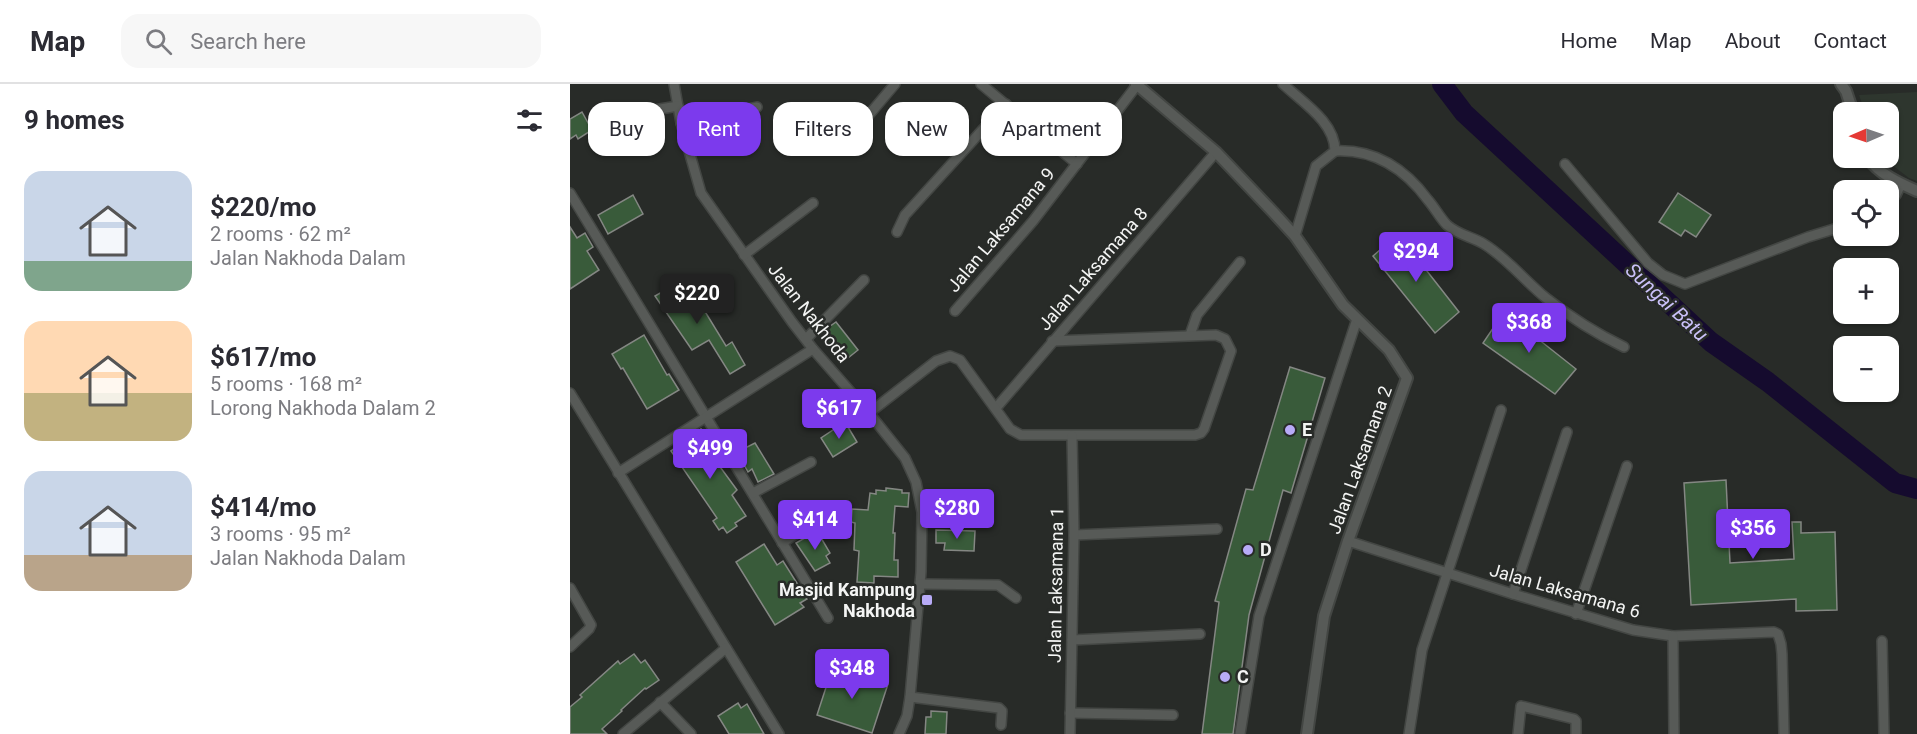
<!DOCTYPE html>
<meta charset="utf-8">
<style>
body{margin:0;font-family:Roboto,sans-serif;background:#f7f7f7;color:#2b2b33;height:100vh;display:flex;flex-direction:column;font-size:22px;white-space:nowrap}
*{box-sizing:border-box;margin:0}
p{font-size:20px;color:#7c7c81}
.icon{flex:none;width:33px;height:33px;fill:none;stroke:currentColor;stroke-width:2;stroke-linecap:round;stroke-linejoin:round}
.map{position:relative;flex:1;overflow:hidden}
.details{display:flex;flex-direction:column;background:#fff;width:570px}
.details>*{flex:none}
.guide{position:absolute;left:18px;top:18px;width:570px;height:54px;display:flex;gap:12px}
.needle{width:39px;rotate:268deg}
.controls{position:absolute;left:1263px;top:18px;display:grid;gap:12px}
.controls a{display:grid;place-items:center;width:66px;height:66px;border-radius:12px;background:#fff;box-shadow:0 2px 4px #0004;font-size:30px}
.price{position:absolute;translate:-50% -51px;padding:0 14px;border-radius:6px;background:#7c3aed;color:#fff;font-size:20px;line-height:39px;filter:drop-shadow(0 2px 3px #0008)}
.price::after{content:'';position:absolute;left:50%;top:36px;width:18px;height:14px;margin-left:-9px;background:inherit;clip-path:polygon(0 0,100% 0,50% 100%)}
.price.active{background:#222;color:#fff}
ul{padding:0;list-style:none}
li{display:flex;align-items:center;gap:18px;height:150px;padding:0 24px}
li span{display:grid;place-items:center;flex:none;width:168px;height:120px;border-radius:18px;color:#555}
li>.icon{margin-inline-start:auto}
span .icon{width:72px;height:72px;fill:#fffc;stroke-width:1}
li b{font-size:26px}
h2{display:flex;justify-content:space-between;align-items:center;height:72px;padding:0 24px;font-size:26px}
.chip{padding:0 21px;border-radius:18px;background:#fff;box-shadow:0 2px 4px #0004;font-size:21px;line-height:54px}
.chip.active{background:#7c3aed;color:#fff}
header{display:flex;align-items:center;gap:36px;box-sizing:border-box;height:84px;padding:0 30px;background:#fff;border-bottom:2px solid #e1e1e2}
header strong{font-size:28px}
nav{display:flex;gap:33px;margin-inline-start:auto;font-size:21px}
.search{width:420px;height:54px;background:#f7f7f7;display:flex;align-items:center;gap:15px;box-sizing:border-box;padding:0 21px;border-radius:18px;color:#7c7c81;font-size:22px}
main{display:flex;flex:1;min-height:0}
.map>svg:first-child{display:block}
.built{fill:#2e362e}
.water{fill:#150b2e;stroke:#585169;stroke-width:1.5}
.lines{fill:none;stroke-linecap:round;stroke-linejoin:round}
.river{stroke:#150b2e;stroke-width:20}
.building{fill:#395b3a;stroke:#848783;stroke-width:1.5}
.minor-casing{stroke:#434643;stroke-width:12}
.tertiary-casing{stroke:#434643;stroke-width:14}
.minor{stroke:#575a57;stroke-width:9}
.tertiary{stroke:#575a57;stroke-width:10}
.poi-dot{fill:#b8abf7;stroke:#282b28;stroke-width:2}
.labels{text-anchor:middle;stroke-width:5;stroke-linejoin:round;paint-order:stroke}
.street-label{font-size:18px;fill:#f4f5f4;stroke:#282b28}
.poi-label{font-size:18px;font-weight:bold;fill:#f4f5f4;stroke:#282b28;text-anchor:start}
.water-label{font-size:20px;font-style:italic;fill:#cac1f9;stroke:#282b28}
</style>
<header>
<strong>Map</strong>
<div class="search"><svg class="icon" aria-label="search" viewBox="0 0 24 24"><circle cx="10" cy="10" r="6"/><path d="M15 15l6 6"/></svg>Search here</div>
<nav><a>Home</a><a>Map</a><a>About</a><a>Contact</a></nav>
</header>
<main>
<section class="details">
<h2>9 homes<svg class="icon" aria-label="filters" viewBox="0 0 24 24"><path d="M4 7h16M4 17h16"/><circle cx="9" cy="7" r="2"/><circle cx="15" cy="17" r="2"/></svg></h2>
<ul>
<li><span style="background:linear-gradient(#c9d6e8 75%,#7fa58c 0)"><svg class="icon" aria-label="home" viewBox="0 0 24 24"><path d="M3 11l9-7 9 7M6 9v11h12V9"/></svg></span><div><b>$220/mo</b><p>2 rooms · 62 m²</p><p>Jalan Nakhoda Dalam</p></div></li>
<li><span style="background:linear-gradient(#ffd9b3 60%,#c2b280 0)"><svg class="icon" aria-label="home" viewBox="0 0 24 24"><path d="M3 11l9-7 9 7M6 9v11h12V9"/></svg></span><div><b>$617/mo</b><p>5 rooms · 168 m²</p><p>Lorong Nakhoda Dalam 2</p></div></li>
<li><span style="background:linear-gradient(#c9d6e8 70%,#b9a48a 0)"><svg class="icon" aria-label="home" viewBox="0 0 24 24"><path d="M3 11l9-7 9 7M6 9v11h12V9"/></svg></span><div><b>$414/mo</b><p>3 rooms · 95 m²</p><p>Jalan Nakhoda Dalam</p></div></li>
</ul>
</section>
<div class="map">
<svg width="1347" height="650" viewBox="0 0 1347 650">
<rect width="100%" height="100%" fill="#282b28"/>
<!-- built -->
<path class="built" d="M1347,8V97L1339,94L1313,74H1318V28H1295L1289,11Z"/>
<!-- water -->
<path class="water" d="M1172,438H1187L1188,462L1173,463Z"/>
<g class="lines">
<!-- river -->
<path class="river" d="M872,0L894,29L1141,258L1198,298L1325,399L1347,405"/>
</g>
<!-- building -->
<g class="building">
<path d="M12,28L22,46L8,55L6,51L0,55V35Z"/>
<path d="M1108,109L1141,131L1126,153L1115,146L1111,152L1089,138Z"/>
<path d="M63,111L73,130L38,150L28,131Z"/>
<path d="M0,143L7,154L15,149L23,163L17,167L29,186L0,205Z"/>
<path d="M828,150L889,228L865,249L803,172Z"/>
<path d="M111,197L124,218L128,216L156,262L162,258L175,281L160,290L139,256L122,266L85,212Z"/>
<path d="M934,228L1006,285L985,310L913,259Z"/>
<path d="M266,238L288,266L273,278L254,254L260,249L256,245Z"/>
<path d="M74,251L97,291L99,290L109,306L77,325L53,284L51,285L42,270Z"/>
<path d="M720,283L755,294L721,409L713,406L679,531L663,650H632L649,518L645,517L676,405L683,406Z"/>
<path d="M275,338L287,358L263,373L251,354Z"/>
<path d="M131,345L143,361L137,365L167,406L162,411L176,432L165,439L167,442L157,449L153,443L149,446L143,437L147,434L101,367Z"/>
<path d="M185,359L204,390L188,398L182,385L178,388L167,368Z"/>
<path d="M1156,396L1160,479L1224,475L1222,438H1231V449L1265,448L1267,526L1226,527V515L1121,521L1114,399Z"/>
<path d="M316,404L332,406V409H339L338,423L325,422L323,449H325L324,476H328V493L304,492V499L287,498L289,467L284,466L285,439L281,438L282,425L298,426L300,409L306,410V406L316,407Z"/>
<path d="M366,446L405,447L404,467L374,466L375,459H366Z"/>
<path d="M247,447L260,469L256,472L260,479L245,487L226,459Z"/>
<path d="M194,460L207,481L213,477L237,515L230,519L234,523L205,541L166,478Z"/>
<path d="M64,570L71,579L75,576L89,596L76,605L75,604L51,626L52,627L32,645L37,650H0V623L12,613L10,611L48,577L50,580Z"/>
<path d="M263,582L318,600L302,649L247,631Z"/>
<path d="M168,619L171,624L177,620L194,650H159L148,632Z"/>
<path d="M361,627L377,628L376,650H355L356,633H361Z"/>
</g>
<g class="lines">
<defs>
<g id="minor">
<path d="M104,0L111,39L131,109L222,238L243,265L299,329L335,374L346,398L352,428L351,488L340,613L337,632L329,650"/>
<path d="M411,0L507,80"/>
<path d="M713,0C732,18 765,38 765,67L746,82L725,152"/>
<path d="M48,32L108,22"/>
<path d="M111,39L187,23"/>
<path d="M276,58L325,0"/>
<path d="M765,67C805,65 835,85 858,116C865,124 870,134 877,141C888,151 903,153 914,160C937,174 955,197 976,214C1000,233 1027,250 1054,263"/>
<path d="M995,80L1078,179L1093,191L1115,200L1238,153L1274,142"/>
<path d="M0,109L258,534"/>
<path d="M1318,118L1326,111L1331,100"/>
<path d="M327,148L335,131L436,20"/>
<path d="M174,171L243,119"/>
<path d="M385,227L463,137L567,1"/>
<path d="M620,251L627,231L670,178"/>
<path d="M236,255L294,196"/>
<path d="M0,309L209,650"/>
<path d="M426,324L646,68"/>
<path d="M299,329L366,277L380,272L390,276L440,345L451,351H625L631,349L634,345L661,267L655,255L646,251L482,257"/>
<path d="M48,389L243,265"/>
<path d="M183,409L241,378"/>
<path d="M504,451L647,445"/>
<path d="M778,457L943,510L1063,546L1103,552L1204,548L1208,550L1211,560L1212,570L1214,650"/>
<path d="M212,459L250,434H271"/>
<path d="M350,500L428,501L446,514"/>
<path d="M0,504L21,541L19,545L0,563"/>
<path d="M943,510L997,348"/>
<path d="M1006,530L1057,382"/>
<path d="M1103,552L1104,650"/>
<path d="M502,556L630,550"/>
<path d="M1312,557L1314,650"/>
<path d="M340,613L429,624L432,627L431,641"/>
<path d="M90,618L121,650"/>
<path d="M500,629L603,631"/>
<path d="M53,650L156,564"/>
<path d="M500,650L504,451L502,352"/>
<path d="M670,650L689,532L787,235"/>
<path d="M839,650L852,566L931,326"/>
<path d="M948,650L951,622L1004,635L1006,637V650"/>
</g>
<g id="tertiary">
<path d="M566,0L646,68L704,129L725,152L773,221L819,266L837,294L778,457L754,532L737,650"/>
<path d="M1271,0L1276,7L1283,28"/>
<path d="M1298,74C1309,90 1329,99 1347,107"/>
</g>
</defs>
<!-- minor casing -->
<use href="#minor" class="minor-casing"/>
<!-- tertiary casing -->
<use href="#tertiary" class="tertiary-casing"/>
<!-- minor -->
<use href="#minor" class="minor"/>
<!-- tertiary -->
<use href="#tertiary" class="tertiary"/>
</g>
<!-- markers -->
<g class="poi-dot">
<circle cx="720" cy="346" r="6"/>
<circle cx="678" cy="466" r="6"/>
<rect x="351" y="510" width="12" height="12" rx="3"/>
<circle cx="655" cy="593" r="6"/>
</g>
<g class="labels">
<!-- street labels -->
<g class="street-label">
<text transform="translate(431 146) rotate(-50)" y="6">Jalan Laksamana 9</text>
<text transform="translate(523 185) rotate(-49)" y="6">Jalan Laksamana 8</text>
<text transform="translate(239 229) rotate(52)" y="6">Jalan Nakhoda</text>
<text transform="translate(790 376) rotate(-70)" y="6">Jalan Laksamana 2</text>
<text transform="translate(486 501) rotate(-89)" y="6">Jalan Laksamana 1</text>
<text transform="translate(995 507) rotate(16)" y="6">Jalan Laksamana 6</text>
</g>
<!-- poi labels -->
<g class="poi-label">
<text x="732" y="352">E</text>
<text x="690" y="472">D</text>
<text x="345" y="512" text-anchor="end">Masjid Kampung<tspan x="345" dy="21">Nakhoda</tspan></text>
<text x="667" y="599">C</text>
</g>
<!-- water labels -->
<g class="water-label">
<text transform="translate(1097 218) rotate(43)" y="7">Sungai Batu</text>
</g>
</g>
</svg>
<div class="controls">
<a><svg class="needle" viewBox="-14 -14 28 28"><path d="M0-13l5 13h-10z" fill="#e53935"/><path d="M0 13l5-13h-10z" fill="#7c7c81"/></svg></a>
<a><svg class="icon" aria-label="locate" viewBox="0 0 24 24"><circle cx="12" cy="12" r="6"/><path d="M12 2v4M12 18v4M2 12h4M18 12h4"/></svg></a>
<a>+</a>
<a>−</a>
</div>
<b class="price" style="left:846px;top:199px">$294</b>
<b class="price active" style="left:127px;top:241px">$220</b>
<b class="price" style="left:959px;top:270px">$368</b>
<b class="price" style="left:269px;top:356px">$617</b>
<b class="price" style="left:140px;top:396px">$499</b>
<b class="price" style="left:387px;top:456px">$280</b>
<b class="price" style="left:245px;top:467px">$414</b>
<b class="price" style="left:1183px;top:476px">$356</b>
<b class="price" style="left:282px;top:616px">$348</b>
<div class="guide">
<a class="chip">Buy</a>
<a class="chip active">Rent</a>
<a class="chip">Filters</a>
<a class="chip">New</a>
<a class="chip">Apartment</a>
</div>
</div>
</main>
